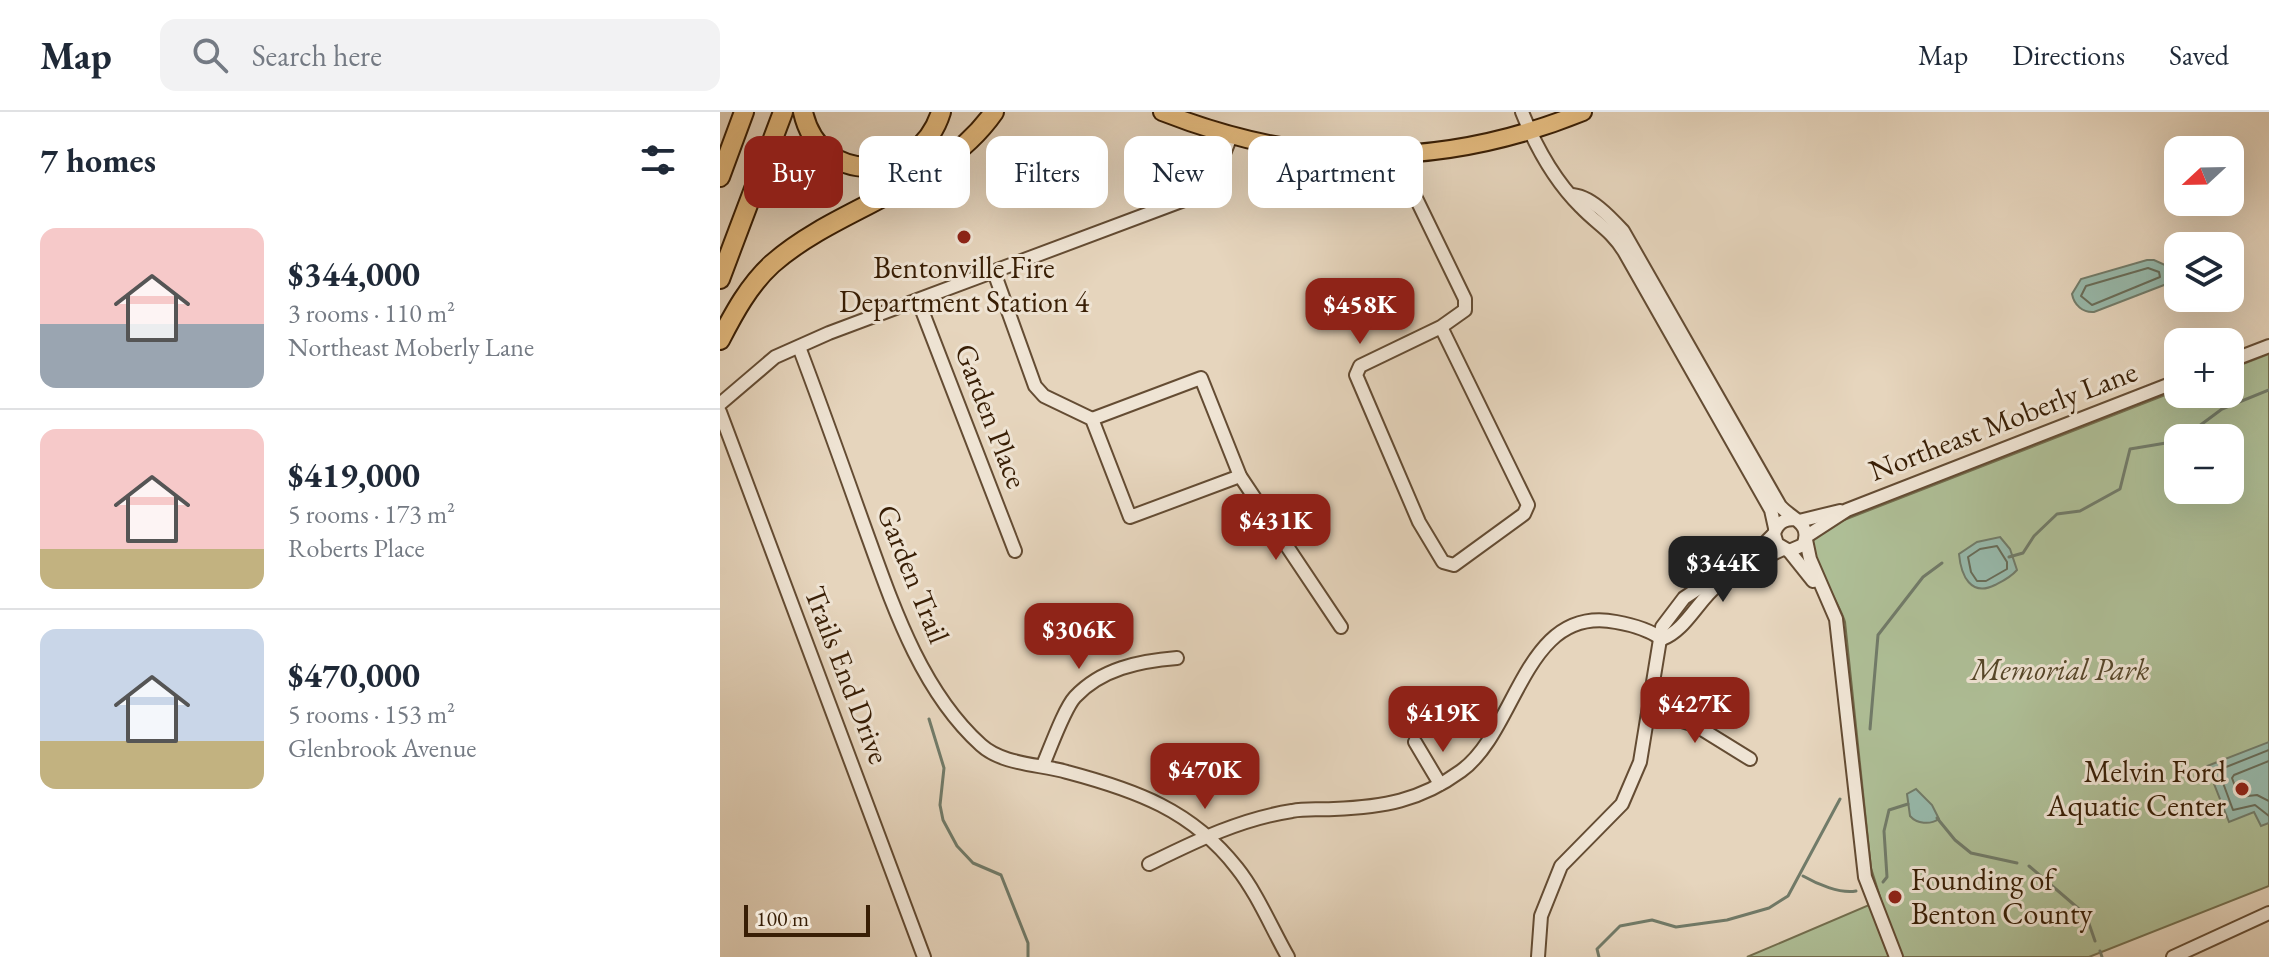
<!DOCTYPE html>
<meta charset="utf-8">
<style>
body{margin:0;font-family:"EB Garamond",serif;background:#f2f2f3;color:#1f2937;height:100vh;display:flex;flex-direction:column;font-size:30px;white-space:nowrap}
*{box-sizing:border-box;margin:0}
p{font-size:26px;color:#747a83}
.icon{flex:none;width:44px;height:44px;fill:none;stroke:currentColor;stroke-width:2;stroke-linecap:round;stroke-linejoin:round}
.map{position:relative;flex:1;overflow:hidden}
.details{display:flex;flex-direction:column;background:#fff;width:720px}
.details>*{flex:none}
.top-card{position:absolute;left:24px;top:24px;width:760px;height:72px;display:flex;gap:16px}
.needle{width:52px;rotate:248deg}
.fabs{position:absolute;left:1444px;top:24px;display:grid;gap:16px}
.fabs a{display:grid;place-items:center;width:80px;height:80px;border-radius:16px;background:#fff;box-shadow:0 8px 32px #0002;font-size:40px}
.scale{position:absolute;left:24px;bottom:20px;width:126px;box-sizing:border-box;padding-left:8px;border:4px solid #381e05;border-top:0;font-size:22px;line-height:28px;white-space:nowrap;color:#381e05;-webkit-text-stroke:6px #efe4d4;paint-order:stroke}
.price{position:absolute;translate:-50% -68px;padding:0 18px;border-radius:16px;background:#8f2418;color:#fff;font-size:26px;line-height:52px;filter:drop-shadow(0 2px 4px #0008)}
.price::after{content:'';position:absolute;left:50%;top:48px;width:24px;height:18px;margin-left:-12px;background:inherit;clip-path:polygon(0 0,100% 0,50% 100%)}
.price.selected{background:#222;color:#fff}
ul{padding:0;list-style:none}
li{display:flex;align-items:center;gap:24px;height:200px;padding:0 40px}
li+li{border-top:2px solid #e0e1e3}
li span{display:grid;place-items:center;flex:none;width:224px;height:160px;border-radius:16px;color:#555}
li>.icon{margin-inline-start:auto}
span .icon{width:96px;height:96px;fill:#fffc;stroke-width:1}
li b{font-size:34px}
h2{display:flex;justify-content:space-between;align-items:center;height:96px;padding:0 40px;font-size:34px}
.pill{padding:0 28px;border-radius:16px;background:#fff;box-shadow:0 8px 32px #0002;font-size:28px;line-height:72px}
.pill.selected{background:#8f2418;color:#fff}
header{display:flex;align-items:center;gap:48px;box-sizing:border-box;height:112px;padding:0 40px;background:#fff;border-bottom:2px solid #e0e1e3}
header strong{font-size:38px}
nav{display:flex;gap:44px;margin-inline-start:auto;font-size:28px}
.search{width:560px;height:72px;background:#f2f2f3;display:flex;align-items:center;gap:20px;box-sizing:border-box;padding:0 28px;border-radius:16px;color:#747a83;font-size:30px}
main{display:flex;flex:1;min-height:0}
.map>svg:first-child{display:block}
.green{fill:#aebe96;stroke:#736e4e;stroke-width:2;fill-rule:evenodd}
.water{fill:#97b9ab;stroke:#717b69;stroke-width:2}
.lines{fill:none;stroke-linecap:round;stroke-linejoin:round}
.shore{stroke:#686c58;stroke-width:2}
.stream{stroke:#717b69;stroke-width:3}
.minor-casing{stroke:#644c33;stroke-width:16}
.major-casing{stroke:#381e05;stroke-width:20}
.highway-casing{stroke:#381e05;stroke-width:22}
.minor{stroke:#efe4d4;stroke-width:12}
.major{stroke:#e3ba7e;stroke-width:16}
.highway{stroke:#e3ba7e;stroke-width:18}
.poi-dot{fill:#8f2418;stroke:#efe4d4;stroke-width:3}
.labels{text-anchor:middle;stroke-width:6;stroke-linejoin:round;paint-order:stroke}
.poi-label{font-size:30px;fill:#381e05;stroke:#efe4d4}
.street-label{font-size:30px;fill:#381e05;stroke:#efe4d4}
.park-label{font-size:30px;font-style:italic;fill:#564629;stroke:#efe4d4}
</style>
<header>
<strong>Map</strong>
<div class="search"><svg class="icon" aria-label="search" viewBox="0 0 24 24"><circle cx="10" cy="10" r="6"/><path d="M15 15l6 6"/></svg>Search here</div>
<nav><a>Map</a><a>Directions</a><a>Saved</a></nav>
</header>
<main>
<section class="details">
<h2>7 homes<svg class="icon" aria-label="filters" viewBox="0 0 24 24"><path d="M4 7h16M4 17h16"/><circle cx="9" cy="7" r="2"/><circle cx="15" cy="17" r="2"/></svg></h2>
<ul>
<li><span style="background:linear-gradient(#f6c9c9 60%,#9aa5b1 0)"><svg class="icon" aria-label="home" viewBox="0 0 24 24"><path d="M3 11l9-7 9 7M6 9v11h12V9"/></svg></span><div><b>$344,000</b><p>3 rooms · 110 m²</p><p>Northeast Moberly Lane</p></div></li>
<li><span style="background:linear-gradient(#f6c9c9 75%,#c2b280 0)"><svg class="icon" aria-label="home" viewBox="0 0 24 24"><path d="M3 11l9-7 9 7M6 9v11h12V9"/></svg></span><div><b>$419,000</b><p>5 rooms · 173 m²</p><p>Roberts Place</p></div></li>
<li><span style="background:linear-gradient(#c9d6e8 70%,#c2b280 0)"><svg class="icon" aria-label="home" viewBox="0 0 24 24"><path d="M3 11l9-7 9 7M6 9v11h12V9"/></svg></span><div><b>$470,000</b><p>5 rooms · 153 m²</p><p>Glenbrook Avenue</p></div></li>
</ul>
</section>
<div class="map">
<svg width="1549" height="845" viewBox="0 0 1549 845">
<rect width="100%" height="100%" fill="#e6d5bd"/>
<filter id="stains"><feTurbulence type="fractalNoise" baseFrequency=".0025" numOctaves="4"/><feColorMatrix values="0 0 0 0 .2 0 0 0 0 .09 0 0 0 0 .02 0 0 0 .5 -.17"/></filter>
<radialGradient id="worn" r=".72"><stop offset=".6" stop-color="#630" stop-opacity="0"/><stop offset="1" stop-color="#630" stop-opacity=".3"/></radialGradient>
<!-- green -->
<path class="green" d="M1549,242V774L1369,845H1027L1161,788L1151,756L1125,510C1119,490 1091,448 1091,432C1091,426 1097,421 1101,417L1458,278V282H1510V257ZM1458,326H1510V378H1458Z"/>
<!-- water -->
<g class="water">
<path d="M1427,148H1434L1456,158L1457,168L1374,200C1363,201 1354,193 1352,182L1361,167Z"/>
<path d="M1280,425L1290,437L1297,458C1290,466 1283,469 1275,473C1251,485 1241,464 1239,442L1257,430Z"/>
<path d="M1549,630V711L1541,714L1534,700L1509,710L1487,654Z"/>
<path d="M1196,677L1212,693L1219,707C1210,713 1197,712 1190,704L1187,682Z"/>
</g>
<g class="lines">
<!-- shore -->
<g class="shore">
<path d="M1428,156L1439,160L1440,165L1372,193L1361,184L1366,174Z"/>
<path d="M1277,434L1287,450V457L1266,469H1257L1251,460L1248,445L1260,437Z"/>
<path d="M1549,638L1501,657L1499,660L1513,698L1535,693L1549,704"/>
<path d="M1549,649L1514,663L1512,666L1519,685L1537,683L1549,689"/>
</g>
<!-- stream -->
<g class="stream">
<path d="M1463,326L1502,297L1549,278"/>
<path d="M1289,445L1303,441L1314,424L1337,402L1360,399L1400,377L1410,337L1458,329"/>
<path d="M209,607L224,656L220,693L223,708L237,734L253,751L281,763L308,831V845"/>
<path d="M1150,617L1158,523L1203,465L1222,451"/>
<path d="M1217,706L1235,728L1251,741L1297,751"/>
<path d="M1309,754L1366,803L1375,829"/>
<path d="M1083,764C1097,772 1120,782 1136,779"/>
<path d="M1163,770L1167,765L1164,719L1169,698L1188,692"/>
<path d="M1380,839L1382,845"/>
<path d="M879,845L877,837L900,814L932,808L956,815L1007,808L1049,796L1068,784L1120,687"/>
</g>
<defs>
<g id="minor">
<path d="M802,0C815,33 835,69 861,95C877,112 891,118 904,139L1051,398L1055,416"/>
<path d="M675,43L745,187V198L721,215L640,254L636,263L699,410L723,450L734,453L804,402L808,393L721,215"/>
<path d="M851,83C870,83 891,106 903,119L1060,394C1071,407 1093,411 1083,433L1069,439L1057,432L1054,422C1057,411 1064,407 1075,407"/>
<path d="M274,160L315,274L324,284L372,307L410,405L520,364"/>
<path d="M198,188L295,439"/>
<path d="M79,235C101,293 122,352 143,411C171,488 199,577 261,633C283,653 320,652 347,660C415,678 472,698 517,756C537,781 552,817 568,845"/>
<path d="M1510,249L1549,234"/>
<path d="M0,292L55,245L109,221L467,87C495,70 499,54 511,24"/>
<path d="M0,300L204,845"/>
<path d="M372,307L481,266L520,364L621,515"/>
<path d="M1079,409L1120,399"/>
<path d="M1087,424L1127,398L1458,269"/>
<path d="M1086,428L1090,447L1116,507L1145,765L1176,845"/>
<path d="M1069,439L1093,469"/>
<path d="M1024,455L1063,437"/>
<path d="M942,527C966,518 978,488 999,472"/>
<path d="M930,599L975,613L1030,647"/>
<path d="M695,630L720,672"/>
<path d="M323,653C330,637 344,597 355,585C381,557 419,549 457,546"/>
<path d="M429,752C476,729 520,707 572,699C586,696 600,698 614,697C663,695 700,689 741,659C798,618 804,492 896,510C913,513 928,517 942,527"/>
<path d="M818,845L821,804L841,754L902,692L920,650L942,515L964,486L1041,435L1054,422"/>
<path d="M1453,845L1549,801"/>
</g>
<path id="major" d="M442,0C584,56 720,58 863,0"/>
<g id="highway">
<path d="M83,0C100,76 199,71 221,0"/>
<path d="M0,65L24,0"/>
<path d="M0,167L63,0"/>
<path d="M0,228C14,201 29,173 52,152C119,93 221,76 274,0"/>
</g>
</defs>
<!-- minor casing -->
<use href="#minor" class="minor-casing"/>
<!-- major casing -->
<use href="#major" class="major-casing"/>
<!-- highway casing -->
<use href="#highway" class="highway-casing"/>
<!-- minor -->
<use href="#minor" class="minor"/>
<!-- major -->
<use href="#major" class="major"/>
<!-- highway -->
<use href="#highway" class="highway"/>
</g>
<!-- markers -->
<g class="poi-dot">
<circle cx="244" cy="125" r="8"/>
<circle cx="1522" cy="677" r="8"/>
<circle cx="1175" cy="785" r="8"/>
</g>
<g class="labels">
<!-- poi labels -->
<g class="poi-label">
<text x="244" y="166">Bentonville Fire<tspan x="244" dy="34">Department Station 4</tspan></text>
<text x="1506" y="670" text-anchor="end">Melvin Ford<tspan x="1506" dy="34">Aquatic Center</tspan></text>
<text x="1191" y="778" text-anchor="start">Founding of<tspan x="1191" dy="34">Benton County</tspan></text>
</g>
<!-- street labels -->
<g class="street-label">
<text transform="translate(271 304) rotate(69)" y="10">Garden Place</text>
<text transform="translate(1283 309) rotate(-21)" y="10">Northeast Moberly Lane</text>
<text transform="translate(193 462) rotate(68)" y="10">Garden Trail</text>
<text transform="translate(127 563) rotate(69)" y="10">Trails End Drive</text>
</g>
<!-- park labels -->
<g class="park-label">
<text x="1340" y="568">Memorial Park</text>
</g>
</g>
<rect width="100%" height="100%" filter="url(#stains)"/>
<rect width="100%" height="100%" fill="url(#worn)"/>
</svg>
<div class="fabs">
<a><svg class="needle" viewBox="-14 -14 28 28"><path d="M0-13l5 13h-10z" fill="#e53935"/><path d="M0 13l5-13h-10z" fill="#747a83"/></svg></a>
<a><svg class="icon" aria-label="layers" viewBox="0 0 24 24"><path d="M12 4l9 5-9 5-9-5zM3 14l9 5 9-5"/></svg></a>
<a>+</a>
<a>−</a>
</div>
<div class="scale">100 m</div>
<b class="price" style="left:640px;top:234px">$458K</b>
<b class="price" style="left:556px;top:450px">$431K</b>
<b class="price selected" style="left:1003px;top:492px">$344K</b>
<b class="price" style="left:359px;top:559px">$306K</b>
<b class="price" style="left:975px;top:633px">$427K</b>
<b class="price" style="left:723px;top:642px">$419K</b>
<b class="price" style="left:485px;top:699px">$470K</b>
<div class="top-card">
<a class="pill selected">Buy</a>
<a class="pill">Rent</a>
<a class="pill">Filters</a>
<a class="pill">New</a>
<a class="pill">Apartment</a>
</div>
</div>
</main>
